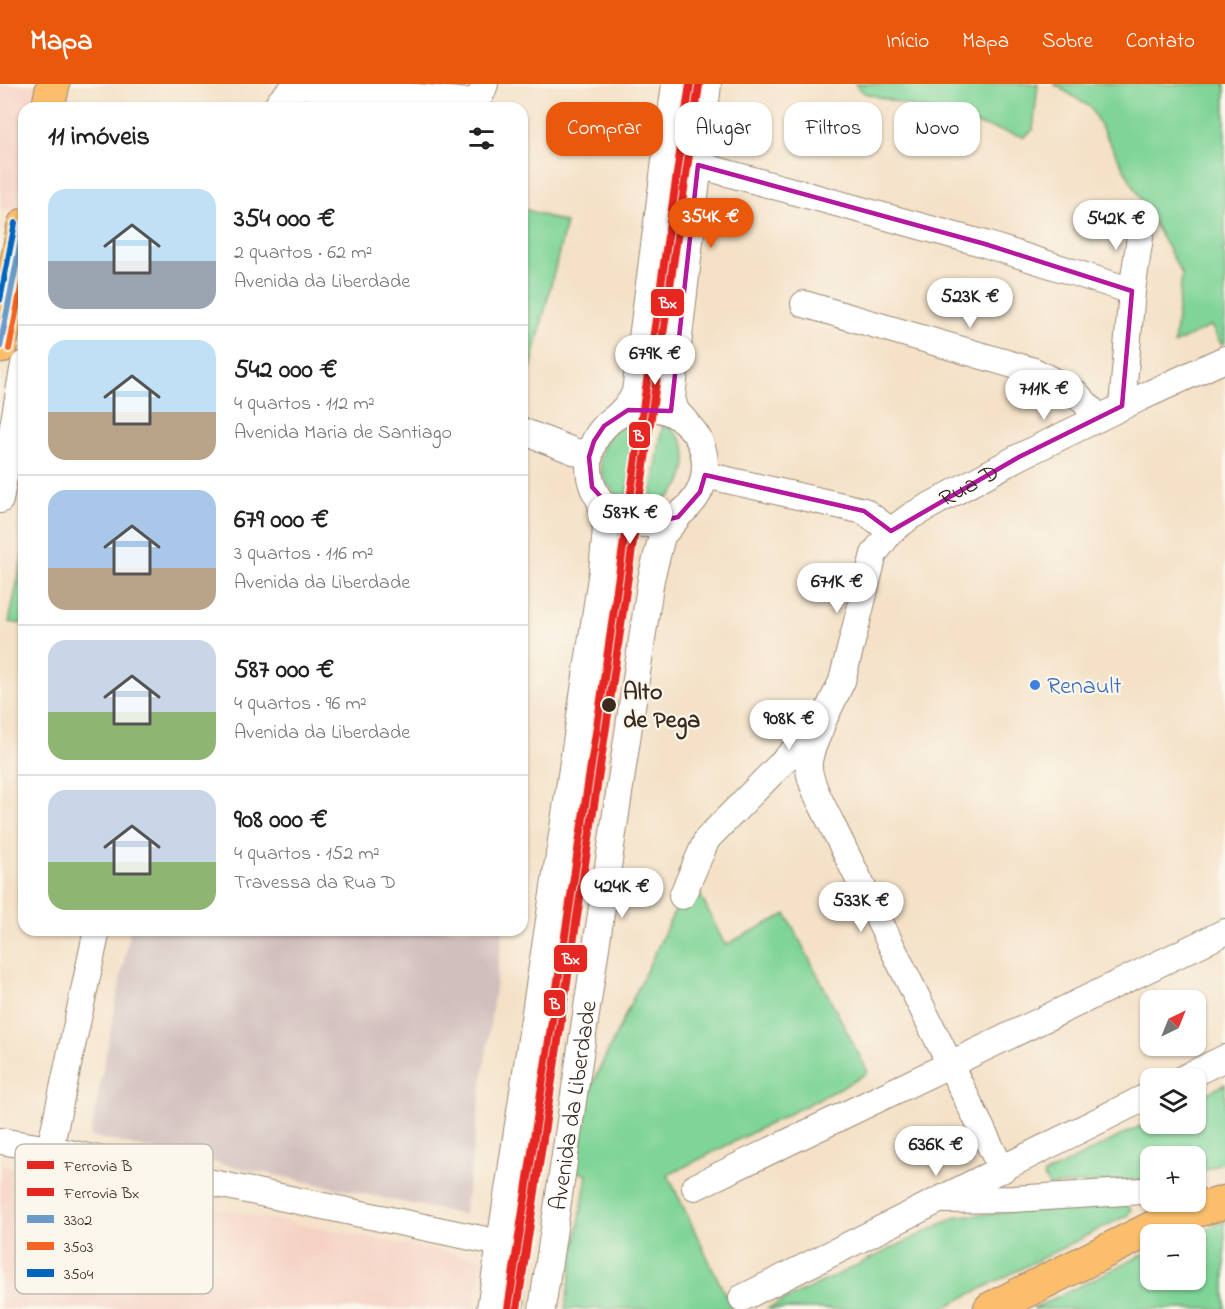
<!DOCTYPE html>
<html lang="pt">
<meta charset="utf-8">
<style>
body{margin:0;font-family:"Indie Flower",sans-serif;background:#f6f6f6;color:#222;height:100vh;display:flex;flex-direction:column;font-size:22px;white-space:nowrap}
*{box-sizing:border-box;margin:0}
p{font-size:20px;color:#767676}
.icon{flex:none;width:33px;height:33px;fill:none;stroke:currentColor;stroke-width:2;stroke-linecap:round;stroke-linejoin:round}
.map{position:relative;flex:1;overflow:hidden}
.panel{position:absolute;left:18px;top:18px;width:510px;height:834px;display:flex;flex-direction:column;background:#fff;border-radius:18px;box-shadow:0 2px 4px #0004}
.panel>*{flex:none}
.banner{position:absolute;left:546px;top:18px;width:570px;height:54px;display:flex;gap:12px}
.needle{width:39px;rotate:43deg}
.fabs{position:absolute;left:1140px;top:906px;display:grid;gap:12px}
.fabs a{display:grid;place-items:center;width:66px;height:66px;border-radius:12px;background:#fff;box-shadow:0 2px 4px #0004;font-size:30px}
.price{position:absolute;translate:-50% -51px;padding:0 14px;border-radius:21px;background:#fff;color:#222;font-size:20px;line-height:39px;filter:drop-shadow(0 2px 3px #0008)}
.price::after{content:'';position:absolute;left:50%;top:36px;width:18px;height:14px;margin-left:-9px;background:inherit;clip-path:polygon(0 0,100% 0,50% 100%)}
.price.current{background:#ea580c;color:#fff}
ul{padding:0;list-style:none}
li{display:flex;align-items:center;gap:18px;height:150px;padding:0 30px}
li+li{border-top:2px solid #e0e0e0}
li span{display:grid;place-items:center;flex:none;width:168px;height:120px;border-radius:18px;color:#555}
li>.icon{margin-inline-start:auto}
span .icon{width:72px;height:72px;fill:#fffc;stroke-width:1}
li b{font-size:26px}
h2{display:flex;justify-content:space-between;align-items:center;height:72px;padding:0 30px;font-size:26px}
.chip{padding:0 21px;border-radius:18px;background:#fff;box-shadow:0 2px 4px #0004;font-size:21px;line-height:54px}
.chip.current{background:#ea580c;color:#fff}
header{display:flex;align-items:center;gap:36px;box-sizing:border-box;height:84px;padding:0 30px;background:#ea580c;color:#fff}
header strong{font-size:28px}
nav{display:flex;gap:33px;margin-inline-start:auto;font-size:21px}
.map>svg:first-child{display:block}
.built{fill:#f5d2c3}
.industrial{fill:#d1bfbd}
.green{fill:#7fd497;stroke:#5d7f5a;stroke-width:1.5}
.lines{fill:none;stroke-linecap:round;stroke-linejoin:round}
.minor-casing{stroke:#988672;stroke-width:28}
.major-casing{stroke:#988672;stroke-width:35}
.minor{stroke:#fff;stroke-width:26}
.major{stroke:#fabe6d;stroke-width:33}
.bus-1-casing{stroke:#fbf7ec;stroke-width:10}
.bus-2-casing{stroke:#fbf7ec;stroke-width:10}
.bus-3-casing{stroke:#fbf7ec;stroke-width:10}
.bus-1{stroke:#6a9bc9;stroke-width:6}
.bus-2{stroke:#f26522;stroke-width:6}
.bus-3{stroke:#0065bd;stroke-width:6}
.rail-1-casing{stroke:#fbf7ec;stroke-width:12}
.rail-2-casing{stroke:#fbf7ec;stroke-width:12}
.rail-1{stroke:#e62621;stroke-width:8}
.rail-2{stroke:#e62621;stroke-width:8}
.marked{fill:none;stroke:#b5179e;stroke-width:4.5;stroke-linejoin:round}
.shop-dot{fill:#3f7fe0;stroke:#fbf7ec;stroke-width:2}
.stop-dot{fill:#3b2a1e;stroke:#fbf7ec;stroke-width:2}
.labels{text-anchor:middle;stroke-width:4.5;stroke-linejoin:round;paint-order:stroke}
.street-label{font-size:24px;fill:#3b2a1e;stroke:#fbf7ec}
.shop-label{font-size:24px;fill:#366cbe;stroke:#fbf7ec;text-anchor:start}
.stop-label{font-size:24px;font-weight:bold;fill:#3b2a1e;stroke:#fbf7ec;text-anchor:start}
.key{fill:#fbf7ec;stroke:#c1baae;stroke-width:1.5}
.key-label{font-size:16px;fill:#3b2a1e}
.line-badge{stroke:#fbf7ec;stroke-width:2}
.badge-label{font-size:16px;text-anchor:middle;font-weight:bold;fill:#fff}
</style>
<header>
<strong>Mapa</strong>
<nav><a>Início</a><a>Mapa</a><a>Sobre</a><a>Contato</a></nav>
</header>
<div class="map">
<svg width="1225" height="1225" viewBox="0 0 1225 1225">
<rect width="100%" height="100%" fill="#fbf7ec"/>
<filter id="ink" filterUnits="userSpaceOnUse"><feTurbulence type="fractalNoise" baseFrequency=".0167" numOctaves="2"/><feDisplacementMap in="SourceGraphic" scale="12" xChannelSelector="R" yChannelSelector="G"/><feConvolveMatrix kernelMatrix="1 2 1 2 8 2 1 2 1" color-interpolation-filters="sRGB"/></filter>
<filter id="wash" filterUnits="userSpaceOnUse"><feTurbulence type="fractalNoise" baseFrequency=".008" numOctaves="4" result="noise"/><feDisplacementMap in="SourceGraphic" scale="24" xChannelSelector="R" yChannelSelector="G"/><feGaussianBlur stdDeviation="1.35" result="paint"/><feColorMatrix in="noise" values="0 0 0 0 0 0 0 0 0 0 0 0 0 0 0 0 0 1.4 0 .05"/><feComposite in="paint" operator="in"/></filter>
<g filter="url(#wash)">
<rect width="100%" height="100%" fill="#f4e1c7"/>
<!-- built -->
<g class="built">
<path d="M0,0H40L36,24H24V85L16,128L0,124Z"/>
<path d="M0,1081L145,1111L482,1175L474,1225H0Z"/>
</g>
<!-- industrial -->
<path class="industrial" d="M130,846H503L464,1131L90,1052Z"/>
<!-- green -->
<g class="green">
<path d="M855,0H1038L1033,46L1024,53L864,9Z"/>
<path d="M1054,0H1225V165L1222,166L1225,172V259L1221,260L1211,242L1174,260L1182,190L1090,23Z"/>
<path d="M522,124L566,139L531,283L522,304Z"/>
<path d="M637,336L626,416C618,411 610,406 605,397C592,370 609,341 637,336Z"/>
<path d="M663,339C670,344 679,350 683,359C690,373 685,395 675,407C669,415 659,417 650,420Z"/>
<path d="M24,466V540L9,538Z"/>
<path d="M694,798L725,861L786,830L868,988L856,996L668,1091L732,1225H565L587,1091L576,1087L590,1005L682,812Z"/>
<path d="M1225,1000V1077L1196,1090V1072H1150V1095L1049,1102L1043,1091L1150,1037V1040H1196V1015Z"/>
<path d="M522,1113L542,1117L526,1225H504Z"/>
<path d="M1125,1120L1131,1125L1128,1131L941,1225H767L958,1132Z"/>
<path d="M1225,1137V1225H1033L1150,1167V1196H1196L1195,1150Z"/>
</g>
</g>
<g filter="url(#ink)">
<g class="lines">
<defs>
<g id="minor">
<path d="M276,24C282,12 290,6 302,2L469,18C480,15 482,10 485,0"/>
<path d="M698,81L985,160L1132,207"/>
<path d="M804,220L1034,287L1076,309L1099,334"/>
<path d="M1122,322L1132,207L1143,133"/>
<circle cx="647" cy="382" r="58"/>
<path d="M617,332L630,318L635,308L675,0"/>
<path d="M686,338L676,327L672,314L708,0"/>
<path d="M522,347L589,373"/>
<path d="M705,391L864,427L891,447"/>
<path d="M0,416L24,280"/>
<path d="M821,643C816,656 807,672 809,685C811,703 823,722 831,739L1002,1086"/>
<path id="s1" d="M682,812L707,755L823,637L842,597L874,470L891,447L911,432L1019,373L1140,314L1225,275"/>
<path d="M1184,994L1225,974"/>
<path d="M0,1057L50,1065L500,1159"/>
<path d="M50,1065L97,846"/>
<path d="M695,1103L1225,848"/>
<path d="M944,1116L1013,1115L1142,1107L1150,1108"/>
<path d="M742,1214L1150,1011"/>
<path d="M490,1225L602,487L606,445L600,416"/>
<path id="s2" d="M542,1225L651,495L662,452L678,433"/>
</g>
<g id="major">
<path d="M48,24L53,0"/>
<path d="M0,263L24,141"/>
<path d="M1173,1134L1225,1118"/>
<path d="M990,1225L1168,1136L1193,1118"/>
</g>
</defs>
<!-- minor casing -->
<use href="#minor" class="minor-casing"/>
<!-- major casing -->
<use href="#major" class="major-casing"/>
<!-- minor -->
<use href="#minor" class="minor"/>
<!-- major -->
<use href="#major" class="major"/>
<defs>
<path id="bus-1" d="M0,263L24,141"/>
<path id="bus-2" d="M9,265L24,188"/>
<path id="bus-3" d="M0,216L15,139"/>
</defs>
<!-- bus-1 casing -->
<use href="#bus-1" class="bus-1-casing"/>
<!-- bus-2 casing -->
<use href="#bus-2" class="bus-2-casing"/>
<!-- bus-3 casing -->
<use href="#bus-3" class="bus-3-casing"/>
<!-- bus-1 -->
<use href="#bus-1" class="bus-1"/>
<!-- bus-2 -->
<use href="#bus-2" class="bus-2"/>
<!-- bus-3 -->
<use href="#bus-3" class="bus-3"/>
<defs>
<path id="rail-1" d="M508,1225L601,616L690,0"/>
<path id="rail-2" d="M517,1225L610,617L699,1"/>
</defs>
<!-- rail-1 casing -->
<use href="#rail-1" class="rail-1-casing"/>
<!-- rail-2 casing -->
<use href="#rail-2" class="rail-2-casing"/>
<!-- rail-1 -->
<use href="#rail-1" class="rail-1"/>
<!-- rail-2 -->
<use href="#rail-2" class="rail-2"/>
</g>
</g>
<!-- marked area -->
<path class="marked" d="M698,81L985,160L1132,207L1122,322L1019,373L891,447L864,427L705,391L700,408L678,433L647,440L620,434L592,403L589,373L594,357L604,342L628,326L671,327Z"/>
<!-- markers -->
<circle class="shop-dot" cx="1035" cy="601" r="6"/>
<circle class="stop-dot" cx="609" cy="621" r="8"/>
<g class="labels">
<!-- street labels -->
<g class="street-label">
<text dy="8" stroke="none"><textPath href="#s1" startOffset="522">Rua D</textPath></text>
<text dy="8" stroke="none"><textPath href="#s2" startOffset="206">Avenida da Liberdade</textPath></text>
</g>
<!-- shop labels -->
<g class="shop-label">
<text x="1047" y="609">Renault</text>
</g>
<!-- stop labels -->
<g class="stop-label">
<text x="623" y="615">Alto<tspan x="623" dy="28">de Pega</tspan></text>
</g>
</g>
<!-- legend -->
<rect x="15" y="1060" width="198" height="150" rx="9" class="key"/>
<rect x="27" y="1077" width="27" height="8" fill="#e62621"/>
<rect x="27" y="1104" width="27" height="8" fill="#e62621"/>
<rect x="27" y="1131" width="27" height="8" fill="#6a9bc9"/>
<rect x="27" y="1158" width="27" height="8" fill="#f26522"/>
<rect x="27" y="1185" width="27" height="8" fill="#0065bd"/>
<g class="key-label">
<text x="64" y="1087">Ferrovia B</text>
<text x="64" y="1114">Ferrovia Bx</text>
<text x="64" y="1141">3302</text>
<text x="64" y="1168">3503</text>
<text x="64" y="1195">3504</text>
</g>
<g class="line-badge">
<rect x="650" y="204" width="35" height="29" rx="6" fill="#e62621"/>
<rect x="628" y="337" width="23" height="28" rx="6" fill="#e62621"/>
<rect x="553" y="860" width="35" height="29" rx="6" fill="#e62621"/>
<rect x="543" y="905" width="23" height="28" rx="6" fill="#e62621"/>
</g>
<g class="badge-label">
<text x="668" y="224">Bx</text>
<text x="639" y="357">B</text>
<text x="571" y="880">Bx</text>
<text x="555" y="925">B</text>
</g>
</svg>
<div class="fabs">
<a><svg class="needle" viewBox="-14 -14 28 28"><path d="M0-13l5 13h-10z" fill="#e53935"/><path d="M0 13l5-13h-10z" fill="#767676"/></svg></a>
<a><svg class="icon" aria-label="layers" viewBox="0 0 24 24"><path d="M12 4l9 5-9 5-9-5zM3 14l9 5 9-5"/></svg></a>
<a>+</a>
<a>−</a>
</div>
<b class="price current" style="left:711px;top:165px">354K €</b>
<b class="price" style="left:1116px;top:167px">542K €</b>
<b class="price" style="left:970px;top:245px">523K €</b>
<b class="price" style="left:655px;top:302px">679K €</b>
<b class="price" style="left:1044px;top:337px">711K €</b>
<b class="price" style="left:630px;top:461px">587K €</b>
<b class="price" style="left:837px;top:530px">671K €</b>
<b class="price" style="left:789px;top:667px">908K €</b>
<b class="price" style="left:622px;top:835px">424K €</b>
<b class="price" style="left:861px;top:849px">533K €</b>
<b class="price" style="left:936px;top:1093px">636K €</b>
<div class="banner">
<a class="chip current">Comprar</a>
<a class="chip">Alugar</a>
<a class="chip">Filtros</a>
<a class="chip">Novo</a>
</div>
<section class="panel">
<h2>11 imóveis<svg class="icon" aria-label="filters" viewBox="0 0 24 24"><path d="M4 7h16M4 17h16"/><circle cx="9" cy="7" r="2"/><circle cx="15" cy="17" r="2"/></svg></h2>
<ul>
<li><span style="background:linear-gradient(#bfe0f5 60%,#9aa5b1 0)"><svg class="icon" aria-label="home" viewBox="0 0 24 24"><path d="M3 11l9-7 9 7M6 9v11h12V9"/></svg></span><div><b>354 000 €</b><p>2 quartos · 62 m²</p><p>Avenida da Liberdade</p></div></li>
<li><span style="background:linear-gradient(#bfe0f5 60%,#b9a48a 0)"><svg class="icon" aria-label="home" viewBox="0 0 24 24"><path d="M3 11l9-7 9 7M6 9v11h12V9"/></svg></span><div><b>542 000 €</b><p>4 quartos · 112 m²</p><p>Avenida Maria de Santiago</p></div></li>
<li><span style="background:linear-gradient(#a9c7e8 65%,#b9a48a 0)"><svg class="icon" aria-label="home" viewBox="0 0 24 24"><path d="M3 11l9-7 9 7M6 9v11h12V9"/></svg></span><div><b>679 000 €</b><p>3 quartos · 116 m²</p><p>Avenida da Liberdade</p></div></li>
<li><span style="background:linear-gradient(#c9d6e8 60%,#8fb573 0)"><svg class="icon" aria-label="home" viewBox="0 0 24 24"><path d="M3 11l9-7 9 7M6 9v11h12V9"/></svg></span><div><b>587 000 €</b><p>4 quartos · 96 m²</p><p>Avenida da Liberdade</p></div></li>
<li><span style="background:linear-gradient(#c9d6e8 60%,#8fb573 0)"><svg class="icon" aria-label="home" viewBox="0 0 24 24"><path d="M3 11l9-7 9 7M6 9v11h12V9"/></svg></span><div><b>908 000 €</b><p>4 quartos · 152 m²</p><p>Travessa da Rua D</p></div></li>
</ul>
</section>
</div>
